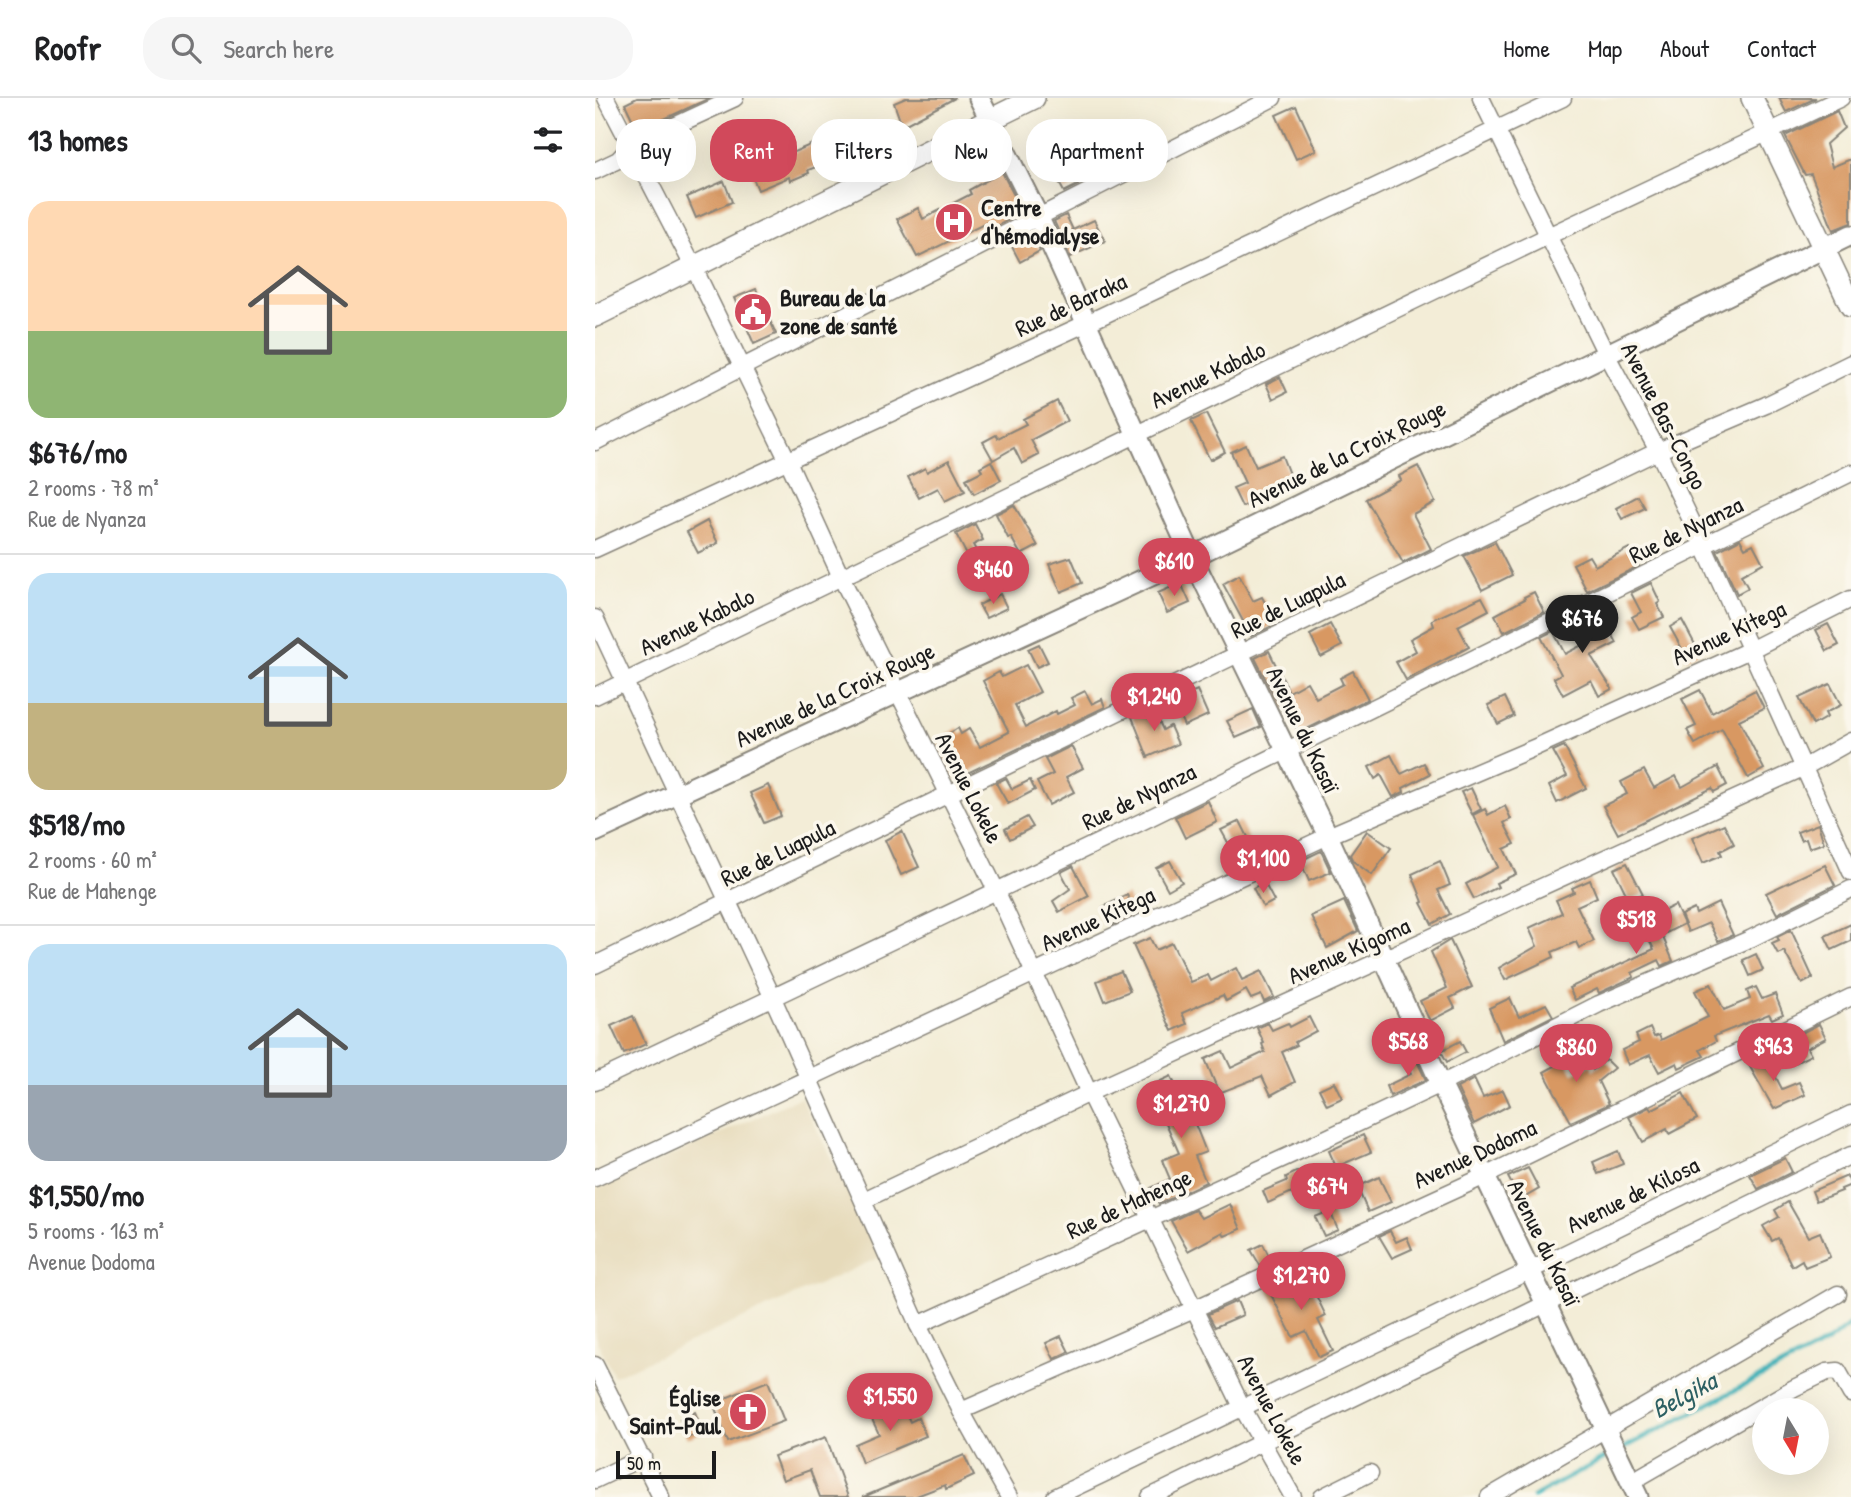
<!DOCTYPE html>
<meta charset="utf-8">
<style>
body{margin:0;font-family:"Patrick Hand",sans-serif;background:#f6f6f6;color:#202124;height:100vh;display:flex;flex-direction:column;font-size:26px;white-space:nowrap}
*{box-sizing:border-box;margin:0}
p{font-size:23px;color:#757577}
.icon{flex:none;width:38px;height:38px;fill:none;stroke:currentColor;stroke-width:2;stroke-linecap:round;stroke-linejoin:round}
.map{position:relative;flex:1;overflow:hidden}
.sheet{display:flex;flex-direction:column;background:#fff;width:595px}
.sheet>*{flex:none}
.guide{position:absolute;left:21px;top:21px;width:665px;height:63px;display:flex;gap:14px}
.needle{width:46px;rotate:170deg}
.controls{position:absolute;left:1157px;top:1300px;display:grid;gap:14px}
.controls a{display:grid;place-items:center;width:77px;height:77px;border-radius:50%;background:#fff;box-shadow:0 7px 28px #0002;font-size:35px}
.scale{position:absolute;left:21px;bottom:18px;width:100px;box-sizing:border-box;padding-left:7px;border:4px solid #1c1c1c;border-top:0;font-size:19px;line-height:24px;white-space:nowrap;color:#1c1c1c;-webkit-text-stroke:5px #fbf7ec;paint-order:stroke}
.price{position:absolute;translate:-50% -60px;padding:0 16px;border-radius:24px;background:#d1495b;color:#fff;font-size:23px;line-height:46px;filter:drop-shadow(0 2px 4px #0008)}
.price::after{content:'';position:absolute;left:50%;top:42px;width:21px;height:16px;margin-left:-10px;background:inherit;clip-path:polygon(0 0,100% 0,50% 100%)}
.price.current{background:#222;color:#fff}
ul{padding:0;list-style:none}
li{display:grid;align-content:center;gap:14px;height:371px;padding:0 28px}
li+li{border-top:2px solid #e0e0e0}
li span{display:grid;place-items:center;height:217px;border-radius:21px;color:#555}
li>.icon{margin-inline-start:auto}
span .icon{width:126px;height:126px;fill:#fffc;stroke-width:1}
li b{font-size:30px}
h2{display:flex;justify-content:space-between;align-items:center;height:84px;padding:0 28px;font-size:30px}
.chip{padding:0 24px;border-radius:28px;background:#fff;box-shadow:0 7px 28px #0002;font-size:24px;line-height:63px}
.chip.current{background:#d1495b;color:#fff}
header{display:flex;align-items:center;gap:42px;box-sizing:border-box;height:98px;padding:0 35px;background:#fff;border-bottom:2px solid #e0e0e0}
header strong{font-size:33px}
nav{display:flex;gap:38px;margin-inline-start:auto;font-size:24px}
.search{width:490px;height:63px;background:#f6f6f6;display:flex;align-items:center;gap:18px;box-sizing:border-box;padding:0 24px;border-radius:28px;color:#757577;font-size:26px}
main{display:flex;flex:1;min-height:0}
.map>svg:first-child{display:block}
.built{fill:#e6daba}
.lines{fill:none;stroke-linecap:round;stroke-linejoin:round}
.stream{stroke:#41b2b9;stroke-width:4.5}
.building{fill:#d89862}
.minor-casing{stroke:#88847a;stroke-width:19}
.tertiary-casing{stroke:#88847a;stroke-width:23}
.secondary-casing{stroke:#88847a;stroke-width:24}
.minor{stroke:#fff;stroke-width:16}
.tertiary{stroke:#fff;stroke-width:19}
.secondary{stroke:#fff;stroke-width:21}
.labels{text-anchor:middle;stroke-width:7;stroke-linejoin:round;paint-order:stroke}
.poi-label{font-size:24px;font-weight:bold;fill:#1c1c1c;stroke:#fbf7ec;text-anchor:start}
.street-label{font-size:24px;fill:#1c1c1c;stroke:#fbf7ec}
.water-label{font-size:26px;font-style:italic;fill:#2d6063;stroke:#fbf7ec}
</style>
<header>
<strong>Roofr</strong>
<div class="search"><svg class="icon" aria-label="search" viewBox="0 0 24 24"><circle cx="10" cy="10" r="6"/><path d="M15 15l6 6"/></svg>Search here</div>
<nav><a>Home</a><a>Map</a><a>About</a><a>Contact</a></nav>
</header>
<main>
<section class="sheet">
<h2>13 homes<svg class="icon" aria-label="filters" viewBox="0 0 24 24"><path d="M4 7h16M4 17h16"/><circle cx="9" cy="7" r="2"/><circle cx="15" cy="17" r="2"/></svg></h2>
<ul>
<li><span style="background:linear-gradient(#ffd9b3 60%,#8fb573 0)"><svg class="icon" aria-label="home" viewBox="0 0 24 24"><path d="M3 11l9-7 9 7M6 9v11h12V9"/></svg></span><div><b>$676/mo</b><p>2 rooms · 78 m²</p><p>Rue de Nyanza</p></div></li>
<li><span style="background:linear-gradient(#bfe0f5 60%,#c2b280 0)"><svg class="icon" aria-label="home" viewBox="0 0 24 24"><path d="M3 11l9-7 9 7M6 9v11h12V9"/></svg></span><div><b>$518/mo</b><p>2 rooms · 60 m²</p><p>Rue de Mahenge</p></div></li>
<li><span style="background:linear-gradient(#bfe0f5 65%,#9aa5b1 0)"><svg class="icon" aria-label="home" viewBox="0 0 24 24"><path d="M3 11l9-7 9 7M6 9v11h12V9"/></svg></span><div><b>$1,550/mo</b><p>5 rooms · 163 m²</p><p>Avenue Dodoma</p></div></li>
</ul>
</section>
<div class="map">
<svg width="1256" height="1399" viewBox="0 0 1256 1399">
<rect width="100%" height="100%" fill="#fbf7ec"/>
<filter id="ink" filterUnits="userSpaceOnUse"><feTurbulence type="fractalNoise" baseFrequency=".0143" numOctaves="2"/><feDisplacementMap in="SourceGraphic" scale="14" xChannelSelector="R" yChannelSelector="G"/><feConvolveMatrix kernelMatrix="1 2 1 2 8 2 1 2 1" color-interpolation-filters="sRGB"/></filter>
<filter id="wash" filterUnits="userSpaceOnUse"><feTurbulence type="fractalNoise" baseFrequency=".00686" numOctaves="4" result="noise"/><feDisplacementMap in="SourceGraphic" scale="28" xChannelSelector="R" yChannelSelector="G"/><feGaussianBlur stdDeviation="1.57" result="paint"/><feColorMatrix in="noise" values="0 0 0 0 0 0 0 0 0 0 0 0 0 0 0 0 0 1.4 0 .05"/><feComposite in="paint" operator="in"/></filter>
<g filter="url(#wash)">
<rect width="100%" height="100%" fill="#f3edd7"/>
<!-- built -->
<path class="built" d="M206,999L285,1159L19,1278L0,1239V1092Z"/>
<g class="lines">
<!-- stream -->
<g class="stream">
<path d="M1025,1352L1231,1245L1256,1226"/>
<path d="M938,1399L1017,1356"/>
</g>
</g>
<g id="blocks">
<!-- building -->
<g class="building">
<path d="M42,0H115L43,33L30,6Z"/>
<path d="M311,0H360L307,28L299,5Z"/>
<path d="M1184,0H1221L1191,14Z"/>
<path d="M701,8L721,52L701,61L681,17Z"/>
<path d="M1242,13L1249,30L1231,46L1237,69L1256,61V125L1238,132L1216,76L1210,77L1190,38Z"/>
<path d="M248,33L257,55L213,72L214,75L195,83L194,79L163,92L149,58L174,48L180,62Z"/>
<path d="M465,51L483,87L469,94L458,73L449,78L441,63Z"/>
<path d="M407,74L428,115L394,132L391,125L322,159L302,121L323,110L328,121L376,96L374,92Z"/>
<path d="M129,83L137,104L101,120L92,99Z"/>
<path d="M471,117L478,132L499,122L510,143L475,159L459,123Z"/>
<path d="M437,134L445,153L425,164L415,145Z"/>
<path d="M161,191L181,236L159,246L139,200Z"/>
<path d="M685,279L692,294L678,301L671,286Z"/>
<path d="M462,303L472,323L436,342L444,357L427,366L419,350L398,362L388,344L401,337L403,340L431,326L428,321Z"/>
<path d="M611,316L630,354L615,362L596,323Z"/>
<path d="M651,347L661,369L687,358L695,379L672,388L675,397L647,409L638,390L650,385L636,354Z"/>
<path d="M354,362L370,393L350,403L343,390L324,400L313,379L330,370L332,374Z"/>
<path d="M396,363L406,382L379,396L371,381L387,373L385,369Z"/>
<path d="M823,368L840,404L818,416L836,451L808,465L771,401L806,382L804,378Z"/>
<path d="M1043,398L1050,410L1027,421L1021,410Z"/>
<path d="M419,407L443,448L426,457L416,439L413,440L401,416Z"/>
<path d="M112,423L123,445L103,455L92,434Z"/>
<path d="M380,426L388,442L378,447L392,472L370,483L364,471L376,465L361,436Z"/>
<path d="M1145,441L1150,450L1158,446L1168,465L1146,477L1153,490L1142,496L1122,453Z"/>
<path d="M900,444L917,477L887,492L869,458Z"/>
<path d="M1034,450L1044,468L992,493L978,466L994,458L1000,468Z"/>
<path d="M476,459L487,485L466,494L454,466Z"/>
<path d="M644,477L658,503L667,499L675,514L681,511L688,523L656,538L628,486Z"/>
<path d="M586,485L595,505L572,515L563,495Z"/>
<path d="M1056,485L1065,504L1062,506L1069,519L1044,531L1037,519L1046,514L1036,495Z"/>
<path d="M939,494L949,514L909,534L900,517L930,501L929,499Z"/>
<path d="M405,496L412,510L391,520L384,507Z"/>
<path d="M887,499L894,512L863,528L874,549L811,582L801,564L821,553L815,541L839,528L837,522Z"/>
<path d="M1004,511L1022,545L996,558L1017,591L1004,598L996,582L968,597L959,580L966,576L946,539L958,533L970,556L993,544L981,522Z"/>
<path d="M1087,522L1104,554L1092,560L1075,529Z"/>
<path d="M735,526L747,548L726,559L715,537Z"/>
<path d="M1233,526L1244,547L1232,553L1221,532Z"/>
<path d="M444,546L453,564L442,569L433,551Z"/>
<path d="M674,553L694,594L712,584L721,600L748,586L745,580L758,573L773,601L704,635L691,610L687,612L679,598L660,560Z"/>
<path d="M431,567L445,594L420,607L431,629L461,613L462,616L480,607L476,600L490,593L497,606L507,601L510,609L360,681L343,647L354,642L352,637L363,630L366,636L374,631L385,649L414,634L388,583L404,574L407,579Z"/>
<path d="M1235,586L1246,607L1230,615L1232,619L1218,627L1204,600Z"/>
<path d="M602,592L613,617L589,628L578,603Z"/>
<path d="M1105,592L1117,615L1160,592L1169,610L1144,622L1169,671L1153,680L1127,631L1100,646L1092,632L1101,628L1087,601Z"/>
<path d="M910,599L919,618L903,626L893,607Z"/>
<path d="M558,610L568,632L575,628L583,646L553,659L537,619Z"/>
<path d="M658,611L666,629L641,640L632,623Z"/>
<path d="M476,648L488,670L471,679L479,694L454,707L442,684L458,676L450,661Z"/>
<path d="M969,648L991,690L962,705L954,688L972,678L958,653Z"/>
<path d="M796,657L806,676L829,665L835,676L808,690L809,694L798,699L786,677L780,681L774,669Z"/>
<path d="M1123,669L1132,687L1119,694L1117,690L1023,736L1008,708L1032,696L1026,684L1049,672L1059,690L1081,678L1087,689Z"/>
<path d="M411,680L417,691L435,682L440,692L413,706L401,685Z"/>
<path d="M173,687L186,718L169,725L155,695Z"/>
<path d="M876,690L886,711L877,716L866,694Z"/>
<path d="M613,703L622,724L590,740L580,719Z"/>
<path d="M910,708L916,721L909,725L920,746L909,751L921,776L901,785L903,789L879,801L871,786L903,769L878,717L890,711L893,717Z"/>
<path d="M432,719L438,729L415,741L410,731Z"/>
<path d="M645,723L654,741L636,750L626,732Z"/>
<path d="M1129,726L1139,746L1125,753L1127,757L1108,765L1097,740Z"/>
<path d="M1223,726L1229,745L1214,750L1211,741L1206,743L1202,734Z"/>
<path d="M307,733L324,769L306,777L290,742Z"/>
<path d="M772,733L796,750L777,777L758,763L755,757Z"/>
<path d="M726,753L736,774L714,783L705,763Z"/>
<path d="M575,763L587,784L573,792L561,770Z"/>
<path d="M845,763L855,787L843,792L855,816L837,826L826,805L828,804L817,776Z"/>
<path d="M1032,765L1048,796L1034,802L1019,771Z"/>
<path d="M1230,767L1240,787L1182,816L1171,795Z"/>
<path d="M478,768L494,798L464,814L458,803L475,791L466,774Z"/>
<path d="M995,782L1002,799L982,808L999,843L984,850L981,844L957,854L959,859L910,882L904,870L942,848L934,830L967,815L961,802L979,794L977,790Z"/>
<path d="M669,784L679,803L668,809L658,790Z"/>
<path d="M532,797L541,815L518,827L508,809Z"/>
<path d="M749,803L763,833L732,850L716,818Z"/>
<path d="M1123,805L1138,837L1123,843L1114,825L1093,834L1086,817L1099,811L1101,816Z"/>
<path d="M1080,807L1089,826L1067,837L1078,863L1067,868L1064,862L1037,875L1039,879L1004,895L1002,891L980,902L974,890L1059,851L1048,830L1061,823L1058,818Z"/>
<path d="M1256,826V843L1237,852L1230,838Z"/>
<path d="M1196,832L1218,880L1207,886L1189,853L1183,856L1177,845L1184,842L1182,839Z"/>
<path d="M555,840L561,852L577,845L596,884L613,877L616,883L641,870L647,882L666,873L679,899L669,904L666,897L656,901L651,892L631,903L628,897L587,915L592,926L577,933L538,847Z"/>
<path d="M855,842L877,889L855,900L860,910L835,923L825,903L852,890L836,854Z"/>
<path d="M1161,856L1168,872L1155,878L1148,862Z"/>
<path d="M526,873L535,893L510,903L502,883Z"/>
<path d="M1116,886L1129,912L1155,901L1152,893L1161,889L1167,901L1180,896L1188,916L1177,921L1174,916L1119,938L1121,943L1105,952L1109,958L1084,970L1082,965L1064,974L1055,957L1033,967L1027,952L1044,944L1041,937L1055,930L1059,939L1064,937L1066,942L1113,919L1100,893Z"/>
<path d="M915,900L924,919L951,906L958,918L908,943L894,910Z"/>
<path d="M38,918L51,946L29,956L16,928Z"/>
<path d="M714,919L721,933L700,944L702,947L687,954L700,984L676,997L667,978L624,995L610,961L628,953L636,970L670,954L667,946L669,945L662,930L673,925L677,932L693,925L695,929Z"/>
<path d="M1224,926L1231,940L1212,950L1216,957L1200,965L1189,944Z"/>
<path d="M960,940L978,975L996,967L998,972L1011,962L1019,970L1003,983L1014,1006L976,1024L949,974L960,968L949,946Z"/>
<path d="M865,943L871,954L852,964L846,953Z"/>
<path d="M1168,954L1187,991L1204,984L1210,997L1179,1011L1151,962Z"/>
<path d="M820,959L831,982L795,998L791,988L816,976L810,964Z"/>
<path d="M576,978L591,1010L615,998L623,1015L600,1026L611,1054L600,1058L611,1084L564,1106L556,1090L575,1081L567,1062L584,1055L555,988Z"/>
<path d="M879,981L888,1000L908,992L915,1007L879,1026L862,990Z"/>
<path d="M739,984L747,1000L732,1007L724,991Z"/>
<path d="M1088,995L1102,1021L1074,1036L1072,1031L1048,1044L1034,1019L1054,1009L1056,1012Z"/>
<path d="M768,1037L776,1054L741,1069L734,1053Z"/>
<path d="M1023,1053L1028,1066L1003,1076L998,1064Z"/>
<path d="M1190,1060L1197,1074L1163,1091L1155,1077Z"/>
<path d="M933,1070L944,1091L925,1102L913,1079Z"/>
<path d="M703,1073L712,1094L700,1100L697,1094L673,1105L668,1093L692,1083L691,1079Z"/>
<path d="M1252,1078L1256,1087L1246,1091L1247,1093L1221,1103L1217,1093Z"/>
<path d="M784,1079L796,1104L773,1114L762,1089Z"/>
<path d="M1193,1104L1213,1139L1225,1134L1235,1159L1210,1169L1207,1162L1197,1168L1183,1140L1177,1143L1168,1128L1184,1119L1180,1112Z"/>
<path d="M635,1106L646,1131L630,1138L628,1134L593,1153L576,1123L600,1112L606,1120Z"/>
<path d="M735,1113L743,1132L729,1138L720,1119Z"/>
<path d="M795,1133L801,1144L812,1139L817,1151L797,1160L784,1138Z"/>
<path d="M668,1146L677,1164L666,1169L656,1152Z"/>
<path d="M704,1178L710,1190L716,1187L731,1218L723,1222L738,1253L724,1259L711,1233L698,1239L672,1189Z"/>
<path d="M642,1203L648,1217L620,1229L613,1216Z"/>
<path d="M466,1238L474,1254L459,1261L451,1245Z"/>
<path d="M173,1283L189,1323L133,1344L118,1305Z"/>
<path d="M306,1304L315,1324L323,1320L331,1338L267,1365L260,1346L284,1336L275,1317Z"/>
<path d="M100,1314L108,1334L92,1340L85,1321Z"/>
<path d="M231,1339L253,1399H225L215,1372L188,1382L179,1358Z"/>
<path d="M369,1357L379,1378L351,1391L350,1387L319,1399H268Z"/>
</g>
</g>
</g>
<g filter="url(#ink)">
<use href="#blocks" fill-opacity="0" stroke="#88847a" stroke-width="2"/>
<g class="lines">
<defs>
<g id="minor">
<path d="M11,0L99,170L193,363L246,479L401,792L494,995L647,1309L698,1399"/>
<path d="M886,0L1011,256L1063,353L1109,449L1256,774"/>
<path d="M0,73L23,62L36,48L140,0"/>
<path d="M0,344L678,0"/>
<path d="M0,451L492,225L968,0"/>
<path d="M0,520L177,898L323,1227L366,1313L414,1399"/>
<path d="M0,598L953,138L1246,0"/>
<path d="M0,867L1063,353L1171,307L1256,265"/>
<path d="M0,984L544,725L1256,375"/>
<path d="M0,1080L733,738L941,649L1157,551L1256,501"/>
<path d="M269,1102L494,995L1210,669L1256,643"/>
<path d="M323,1227L702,1054L846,986L1004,906L1155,841L1256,791"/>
<path d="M0,1267L66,1399"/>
<path d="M366,1313L599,1211L890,1078L1256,899"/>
<path d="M0,1382L48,1359"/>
<path d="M1036,1384L1199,1290L1232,1274L1243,1273L1256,1296"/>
<path d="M460,1399L936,1172L1256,1016"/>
<path d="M555,1399L1256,1057"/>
<path d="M727,1399L775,1375"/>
<path d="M894,1399L1243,1196"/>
</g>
<g id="tertiary">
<path d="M384,0L443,118L597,459L733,738L846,986L1043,1399"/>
<path d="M0,734L597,459L1256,137"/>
</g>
<g id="secondary">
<path d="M1157,0L1256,208"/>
<path d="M0,218L439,0"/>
</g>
</defs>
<!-- minor casing -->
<use href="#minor" class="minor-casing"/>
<!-- tertiary casing -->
<use href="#tertiary" class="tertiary-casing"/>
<!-- secondary casing -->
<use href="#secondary" class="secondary-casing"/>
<!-- minor -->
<use href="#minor" class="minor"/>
<!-- tertiary -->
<use href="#tertiary" class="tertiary"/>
<!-- secondary -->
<use href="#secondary" class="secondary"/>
</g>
</g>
<!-- icons -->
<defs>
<symbol id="hospital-disc" viewBox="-11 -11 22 22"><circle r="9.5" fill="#d1495b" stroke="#fbf7ec"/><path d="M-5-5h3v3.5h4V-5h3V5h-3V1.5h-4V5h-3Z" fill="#fff"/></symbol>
<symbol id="civic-disc" viewBox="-11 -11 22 22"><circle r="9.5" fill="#d1495b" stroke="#fbf7ec"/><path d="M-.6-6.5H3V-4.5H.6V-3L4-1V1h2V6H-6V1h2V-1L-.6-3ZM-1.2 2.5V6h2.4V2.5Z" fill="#fff"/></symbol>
<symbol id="church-disc" viewBox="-11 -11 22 22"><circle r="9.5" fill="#d1495b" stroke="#fbf7ec"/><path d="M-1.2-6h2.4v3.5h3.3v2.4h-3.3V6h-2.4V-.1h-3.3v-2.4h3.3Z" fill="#fff"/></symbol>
</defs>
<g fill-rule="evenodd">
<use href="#hospital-disc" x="337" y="102" width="44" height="44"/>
<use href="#civic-disc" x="136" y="192" width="44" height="44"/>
<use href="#church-disc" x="131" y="1292" width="44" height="44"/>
</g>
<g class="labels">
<!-- poi labels -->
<g class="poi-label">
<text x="386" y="118">Centre<tspan x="386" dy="28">d'hémodialyse</tspan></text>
<text x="185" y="208">Bureau de la<tspan x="185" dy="28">zone de santé</tspan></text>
<text x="126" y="1308" text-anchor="end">Église<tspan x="126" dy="28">Saint-Paul</tspan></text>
</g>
<!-- street labels -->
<g class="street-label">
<text transform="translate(476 207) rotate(-25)" y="8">Rue de Baraka</text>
<text transform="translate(613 277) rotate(-26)" y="8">Avenue Kabalo</text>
<text transform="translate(1069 318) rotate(63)" y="8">Avenue Bas-Congo</text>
<text transform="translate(752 356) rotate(-26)" y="8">Avenue de la Croix Rouge</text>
<text transform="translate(1091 432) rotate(-26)" y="8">Rue de Nyanza</text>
<text transform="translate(693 507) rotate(-26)" y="8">Rue de Luapula</text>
<text transform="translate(102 524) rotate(-26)" y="8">Avenue Kabalo</text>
<text transform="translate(1134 535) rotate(-25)" y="8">Avenue Kitega</text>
<text transform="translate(240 597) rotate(-25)" y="8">Avenue de la Croix Rouge</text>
<text transform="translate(708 632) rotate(64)" y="8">Avenue du Kasaï</text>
<text transform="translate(374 690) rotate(63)" y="8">Avenue Lokele</text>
<text transform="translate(544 699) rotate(-26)" y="8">Rue de Nyanza</text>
<text transform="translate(183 755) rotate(-26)" y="8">Rue de Luapula</text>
<text transform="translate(503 821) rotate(-25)" y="8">Avenue Kitega</text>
<text transform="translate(754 853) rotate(-24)" y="8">Avenue Kigoma</text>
<text transform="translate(880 1056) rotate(-25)" y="8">Avenue Dodoma</text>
<text transform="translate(1038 1097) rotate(-26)" y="8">Avenue de Kilosa</text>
<text transform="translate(534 1106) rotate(-25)" y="8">Rue de Mahenge</text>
<text transform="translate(949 1145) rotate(64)" y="8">Avenue du Kasaï</text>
<text transform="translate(677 1312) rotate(62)" y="8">Avenue Lokele</text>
</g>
<!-- water labels -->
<g class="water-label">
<text transform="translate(1089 1297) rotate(-28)" y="9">Belgika</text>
</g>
</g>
</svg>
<div class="controls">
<a><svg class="needle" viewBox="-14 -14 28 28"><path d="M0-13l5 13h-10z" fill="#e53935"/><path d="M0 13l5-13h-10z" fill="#757577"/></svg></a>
</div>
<div class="scale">50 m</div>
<b class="price" style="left:579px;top:500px">$610</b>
<b class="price" style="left:398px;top:508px">$460</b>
<b class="price current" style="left:987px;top:557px">$676</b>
<b class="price" style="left:559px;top:635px">$1,240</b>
<b class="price" style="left:668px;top:797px">$1,100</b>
<b class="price" style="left:1041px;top:858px">$518</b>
<b class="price" style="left:813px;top:980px">$568</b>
<b class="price" style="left:1178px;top:985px">$963</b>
<b class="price" style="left:981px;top:986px">$860</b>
<b class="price" style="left:586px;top:1042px">$1,270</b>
<b class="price" style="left:732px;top:1125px">$674</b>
<b class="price" style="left:706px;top:1214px">$1,270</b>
<b class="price" style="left:295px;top:1335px">$1,550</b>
<div class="guide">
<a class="chip">Buy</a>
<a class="chip current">Rent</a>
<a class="chip">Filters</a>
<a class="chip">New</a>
<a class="chip">Apartment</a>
</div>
</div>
</main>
